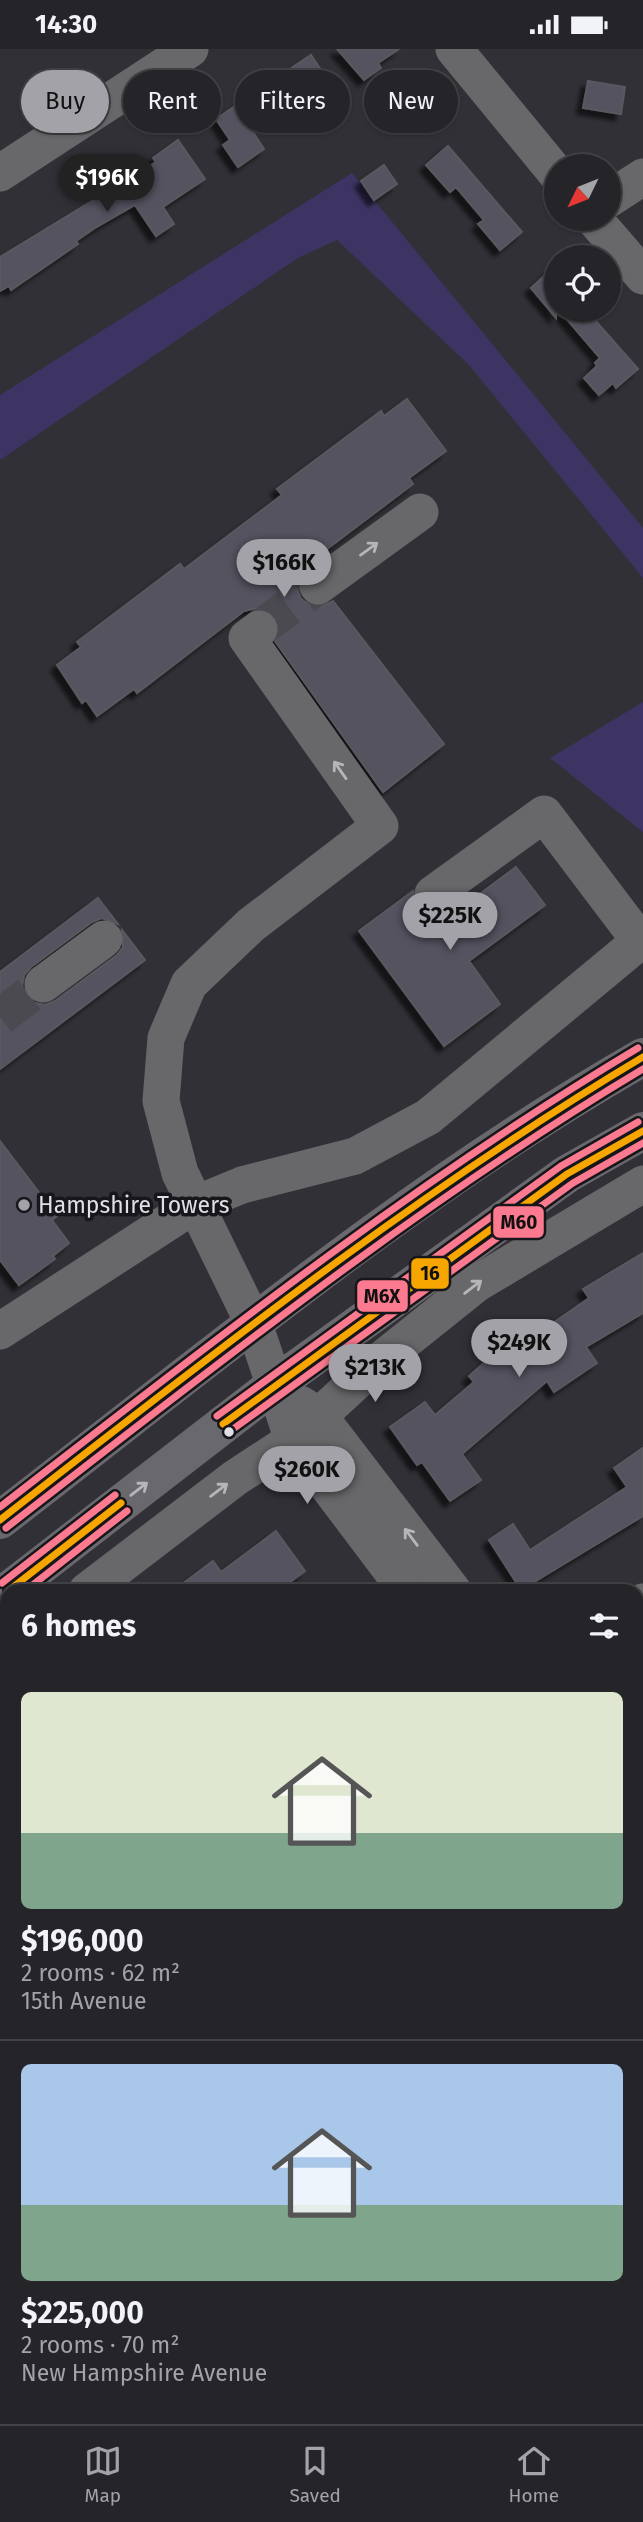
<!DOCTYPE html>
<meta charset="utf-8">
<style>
body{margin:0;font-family:"Fira Sans",sans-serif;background:#313034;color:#f1f3f6;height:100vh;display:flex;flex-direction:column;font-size:26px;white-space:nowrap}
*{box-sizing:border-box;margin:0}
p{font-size:23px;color:#a3a4a8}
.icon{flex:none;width:38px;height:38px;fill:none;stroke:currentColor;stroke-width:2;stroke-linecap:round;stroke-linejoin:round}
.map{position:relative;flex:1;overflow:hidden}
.details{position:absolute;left:0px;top:1535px;width:644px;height:842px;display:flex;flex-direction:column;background:#252428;border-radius:21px 21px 0 0;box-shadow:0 2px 5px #0004,0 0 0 2px #424145}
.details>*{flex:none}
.banner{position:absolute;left:21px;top:21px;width:602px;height:63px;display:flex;gap:14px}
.needle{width:46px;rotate:227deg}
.buttons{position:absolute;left:544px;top:105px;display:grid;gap:14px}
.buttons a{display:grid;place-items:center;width:77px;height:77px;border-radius:50%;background:#252428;box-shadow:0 2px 5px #0004,0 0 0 2px #424145;font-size:35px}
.price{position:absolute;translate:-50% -60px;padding:0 16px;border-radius:24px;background:#a3a2a8;color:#111;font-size:23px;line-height:46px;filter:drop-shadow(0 2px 4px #0008)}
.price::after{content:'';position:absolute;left:50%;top:42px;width:21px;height:16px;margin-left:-10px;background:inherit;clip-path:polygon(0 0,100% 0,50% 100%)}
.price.current{background:#222;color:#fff}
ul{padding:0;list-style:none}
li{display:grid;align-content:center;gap:14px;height:371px;padding:0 21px}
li+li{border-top:2px solid #424145}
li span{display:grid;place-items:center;height:217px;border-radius:10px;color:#555}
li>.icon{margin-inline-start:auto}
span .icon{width:126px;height:126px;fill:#fffc;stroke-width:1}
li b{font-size:30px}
h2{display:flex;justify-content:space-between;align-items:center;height:84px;padding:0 21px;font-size:30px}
.tag{padding:0 24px;border-radius:32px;background:#252428;box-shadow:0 2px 5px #0004,0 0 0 2px #424145;font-size:24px;line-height:63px}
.tag.current{background:#a3a2a8;color:#111}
.status{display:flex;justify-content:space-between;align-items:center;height:49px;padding:0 35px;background:#252428;direction:ltr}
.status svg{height:19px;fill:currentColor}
.tab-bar{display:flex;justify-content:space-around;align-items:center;height:98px;border-top:2px solid #424145;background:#252428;font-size:19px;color:#a3a4a8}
.tab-bar a{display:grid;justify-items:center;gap:4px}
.tab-bar .current{color:#a3a2a8}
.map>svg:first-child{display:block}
.green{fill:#3e3463}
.building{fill:#545260;stroke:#5a595e;stroke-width:2;filter:url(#shadow)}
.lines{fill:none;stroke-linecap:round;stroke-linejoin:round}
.minor-tunnel{stroke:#4b4a50;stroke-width:37;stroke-dasharray:37 18;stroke-linecap:butt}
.minor{stroke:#68686a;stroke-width:37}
.major{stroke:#69686d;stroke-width:38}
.bus-1-casing{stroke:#17171b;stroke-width:12}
.bus-2-casing{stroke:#17171b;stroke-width:12}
.bus-3-casing{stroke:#17171b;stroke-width:12}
.bus-1{stroke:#f7a600;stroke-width:7}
.bus-2{stroke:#fc7a8f;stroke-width:7}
.bus-3{stroke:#fc7a8f;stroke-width:7}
.oneway{stroke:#b6b5ba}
.oneway2{stroke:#b6b5bb}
.poi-dot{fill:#a3a2a8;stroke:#17171b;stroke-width:2.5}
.bus-dot{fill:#e0dfe5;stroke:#17171b;stroke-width:2.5}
.labels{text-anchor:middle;stroke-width:7;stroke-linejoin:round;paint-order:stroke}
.poi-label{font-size:23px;fill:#e0dfe5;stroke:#17171b;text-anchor:start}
.line-badge{stroke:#17171b;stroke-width:2.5}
.pale-badge-label{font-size:19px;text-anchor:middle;font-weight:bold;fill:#111}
</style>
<div class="status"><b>14:30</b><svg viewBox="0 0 49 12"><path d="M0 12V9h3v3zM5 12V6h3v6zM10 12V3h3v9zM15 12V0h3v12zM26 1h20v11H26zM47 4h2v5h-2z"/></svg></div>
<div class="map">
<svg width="643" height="2375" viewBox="0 0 643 2375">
<defs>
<filter id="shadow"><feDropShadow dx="-6" dy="6" stdDeviation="2" flood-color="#0009"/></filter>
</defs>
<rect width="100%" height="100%" fill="#313036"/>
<!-- green -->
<g class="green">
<path d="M352,124L643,479V529L469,316L337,191L298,209L0,411V346Z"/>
<path d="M643,653V783L550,709Z"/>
</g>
<!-- building -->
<g class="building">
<path d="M337,0H399L378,14L381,19L364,31Z"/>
<path d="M311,6L335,42L306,61L298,49L251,80L264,100L238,118L223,96L230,91L216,70Z"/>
<path d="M588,32L625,38L621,65L583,59Z"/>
<path d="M178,91L205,130L163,158L174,175L156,187L135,156L95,179L76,192L78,195L11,241L9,237L0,242V208L156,113L153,109Z"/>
<path d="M448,97L522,183L500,201L478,175L484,171L456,138L450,143L426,116Z"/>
<path d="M384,116L397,135L374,151L361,132Z"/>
<path d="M556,216V269L531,239Z"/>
<path d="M559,261H586L638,320L616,339L613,334L599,346L584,329L597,317L595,314L600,309Z"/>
<path d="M407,350L446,402L409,429L413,435L306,516L308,519L299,528L297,540L301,550L310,556L321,558L333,552L444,695L383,743L275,592L280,578L276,568L268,561L257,559L244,562L137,644L134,640L97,667L86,651L82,654L57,616L81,598L77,593L180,515L184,520L282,446L277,440L381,362L384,367Z"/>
<path d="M516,818L545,856L469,912L500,955L444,997L359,882L413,842L416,858L425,864L436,866L442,873Z"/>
<path d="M98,849L118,875L102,869L92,873L31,918L24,926L22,937L27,948L35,954L45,956L55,952L117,906L123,898L122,881L145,911L0,1020V923Z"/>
<path d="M0,1092L57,1167L52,1171L69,1194L53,1207L55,1210L19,1236L0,1211Z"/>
<path d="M643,1204V1264L586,1298L597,1314L554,1343L547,1332L462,1405L481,1431L450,1452L422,1413L417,1416L390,1378L425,1353L435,1366L474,1333L469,1327L495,1304L501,1310L589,1249L583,1240Z"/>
<path d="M643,1399V1467L521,1541L489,1491L513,1475L530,1501L627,1438L614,1419Z"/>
<path d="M276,1482L305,1522L278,1542H173L213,1512L221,1523Z"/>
</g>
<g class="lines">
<!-- minor-tunnel -->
<g class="minor-tunnel">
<path d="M259,580L318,537"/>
<path d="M0,968L43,935"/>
</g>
<!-- minor -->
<g class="minor">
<path d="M454,0L556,124"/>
<path d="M0,124L190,0"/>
<path d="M609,150L643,128"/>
<path d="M594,170L643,227"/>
<path d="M318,537L420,463"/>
<path d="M259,580L247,589L380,777L251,876L189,935L166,989L161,1052L180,1124L254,1275L293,1391L407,1542"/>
<path d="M43,935L104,890"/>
<path d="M0,1282L196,1155L242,1136L355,1107L428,1068L640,892L544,765L433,845"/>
<path d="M300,1355L319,1367L453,1542"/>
<path d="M87,1542L235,1429L293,1391L371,1319L476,1235L643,1135"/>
<path d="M637,1557L643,1553"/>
<path d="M0,1608L7,1602"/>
<path d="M637,1804L643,1809"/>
<path d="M0,2148L7,2135"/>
<path d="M0,2178L7,2183"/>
<path d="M637,2195L643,2198"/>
<path d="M292,2370L301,2375"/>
</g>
<!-- major -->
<g class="major">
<path d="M0,1471C209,1310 413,1139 643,1008"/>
<path d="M8,1542L273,1337L567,1125L643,1082"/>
</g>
<defs>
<g id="bus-1">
<path d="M223,1375L567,1125L643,1082"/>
<path d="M0,1471C209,1308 415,1144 643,1008"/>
<path d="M8,1542L121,1454"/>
</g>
<g id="bus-2">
<path d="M229,1383L573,1134L643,1094"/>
<path d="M6,1479C214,1318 417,1155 643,1020"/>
<path d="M25,1542L127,1462"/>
</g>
<g id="bus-3">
<path d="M217,1367L561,1117L638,1073"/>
<path d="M0,1458C207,1297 412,1134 638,999"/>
<path d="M2,1534L115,1446"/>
</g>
</defs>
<!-- bus-1 casing -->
<use href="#bus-1" class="bus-1-casing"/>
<!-- bus-2 casing -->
<use href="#bus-2" class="bus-2-casing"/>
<!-- bus-3 casing -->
<use href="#bus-3" class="bus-3-casing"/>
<!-- bus-1 -->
<use href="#bus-1" class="bus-1"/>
<!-- bus-2 -->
<use href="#bus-2" class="bus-2"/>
<!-- bus-3 -->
<use href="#bus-3" class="bus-3"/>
</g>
<!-- one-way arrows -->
<defs><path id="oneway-shaft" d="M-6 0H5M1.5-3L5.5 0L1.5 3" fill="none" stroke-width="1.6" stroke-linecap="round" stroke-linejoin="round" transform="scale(1.75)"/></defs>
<g class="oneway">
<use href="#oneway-shaft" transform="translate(369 500) rotate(-36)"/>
<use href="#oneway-shaft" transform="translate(340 721) rotate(-125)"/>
<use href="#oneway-shaft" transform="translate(473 1238) rotate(-37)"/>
<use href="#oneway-shaft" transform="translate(219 1441) rotate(-37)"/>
<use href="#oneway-shaft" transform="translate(411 1488) rotate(-127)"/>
</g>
<use class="oneway2" href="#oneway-shaft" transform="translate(139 1440) rotate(-38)"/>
<!-- markers -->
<circle class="poi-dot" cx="24" cy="1156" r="7"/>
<circle class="bus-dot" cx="229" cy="1383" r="6"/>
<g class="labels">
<!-- poi labels -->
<g class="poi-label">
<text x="38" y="1164">Hampshire Towers</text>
</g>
</g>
<g class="line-badge">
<rect x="492" y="1156" width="53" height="34" rx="7" fill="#fc7a8f"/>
<rect x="410" y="1208" width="40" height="33" rx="7" fill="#f7a600"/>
<rect x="356" y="1230" width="53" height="34" rx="7" fill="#fc7a8f"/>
</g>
<g class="pale-badge-label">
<text x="519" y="1180">M60</text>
<text x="430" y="1231">16</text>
<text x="382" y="1254">M6X</text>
</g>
</svg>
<div class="buttons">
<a><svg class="needle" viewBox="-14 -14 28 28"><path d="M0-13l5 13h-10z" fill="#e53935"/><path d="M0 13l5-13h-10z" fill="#a3a4a8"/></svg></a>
<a><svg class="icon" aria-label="locate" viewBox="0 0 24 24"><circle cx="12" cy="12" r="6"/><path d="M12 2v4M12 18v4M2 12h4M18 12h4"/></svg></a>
</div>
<b class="price current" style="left:107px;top:165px">$196K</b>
<b class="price" style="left:284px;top:550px">$166K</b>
<b class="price" style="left:450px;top:903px">$225K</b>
<b class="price" style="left:519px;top:1330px">$249K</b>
<b class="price" style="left:375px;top:1355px">$213K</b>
<b class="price" style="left:307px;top:1457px">$260K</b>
<div class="banner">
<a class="tag current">Buy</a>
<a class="tag">Rent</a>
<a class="tag">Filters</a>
<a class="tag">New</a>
</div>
<section class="details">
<h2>6 homes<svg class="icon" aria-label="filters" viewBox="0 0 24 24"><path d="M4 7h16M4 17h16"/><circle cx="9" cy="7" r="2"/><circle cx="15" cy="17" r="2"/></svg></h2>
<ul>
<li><span style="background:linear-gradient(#dfe7d0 65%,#7fa58c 0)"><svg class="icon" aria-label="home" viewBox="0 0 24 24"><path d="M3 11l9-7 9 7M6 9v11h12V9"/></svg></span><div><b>$196,000</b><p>2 rooms · 62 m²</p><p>15th Avenue</p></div></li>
<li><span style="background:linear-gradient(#a9c7e8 65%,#7fa58c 0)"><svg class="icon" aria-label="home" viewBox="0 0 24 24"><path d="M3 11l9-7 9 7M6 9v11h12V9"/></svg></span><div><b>$225,000</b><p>2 rooms · 70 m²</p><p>New Hampshire Avenue</p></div></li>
</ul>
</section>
</div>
<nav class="tab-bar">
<a class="current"><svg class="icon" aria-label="map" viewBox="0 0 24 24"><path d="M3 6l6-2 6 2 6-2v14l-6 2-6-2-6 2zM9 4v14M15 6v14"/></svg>Map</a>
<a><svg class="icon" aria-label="saved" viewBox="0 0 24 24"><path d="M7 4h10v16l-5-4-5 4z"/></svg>Saved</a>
<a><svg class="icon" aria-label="home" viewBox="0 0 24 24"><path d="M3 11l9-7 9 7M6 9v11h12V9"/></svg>Home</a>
</nav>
